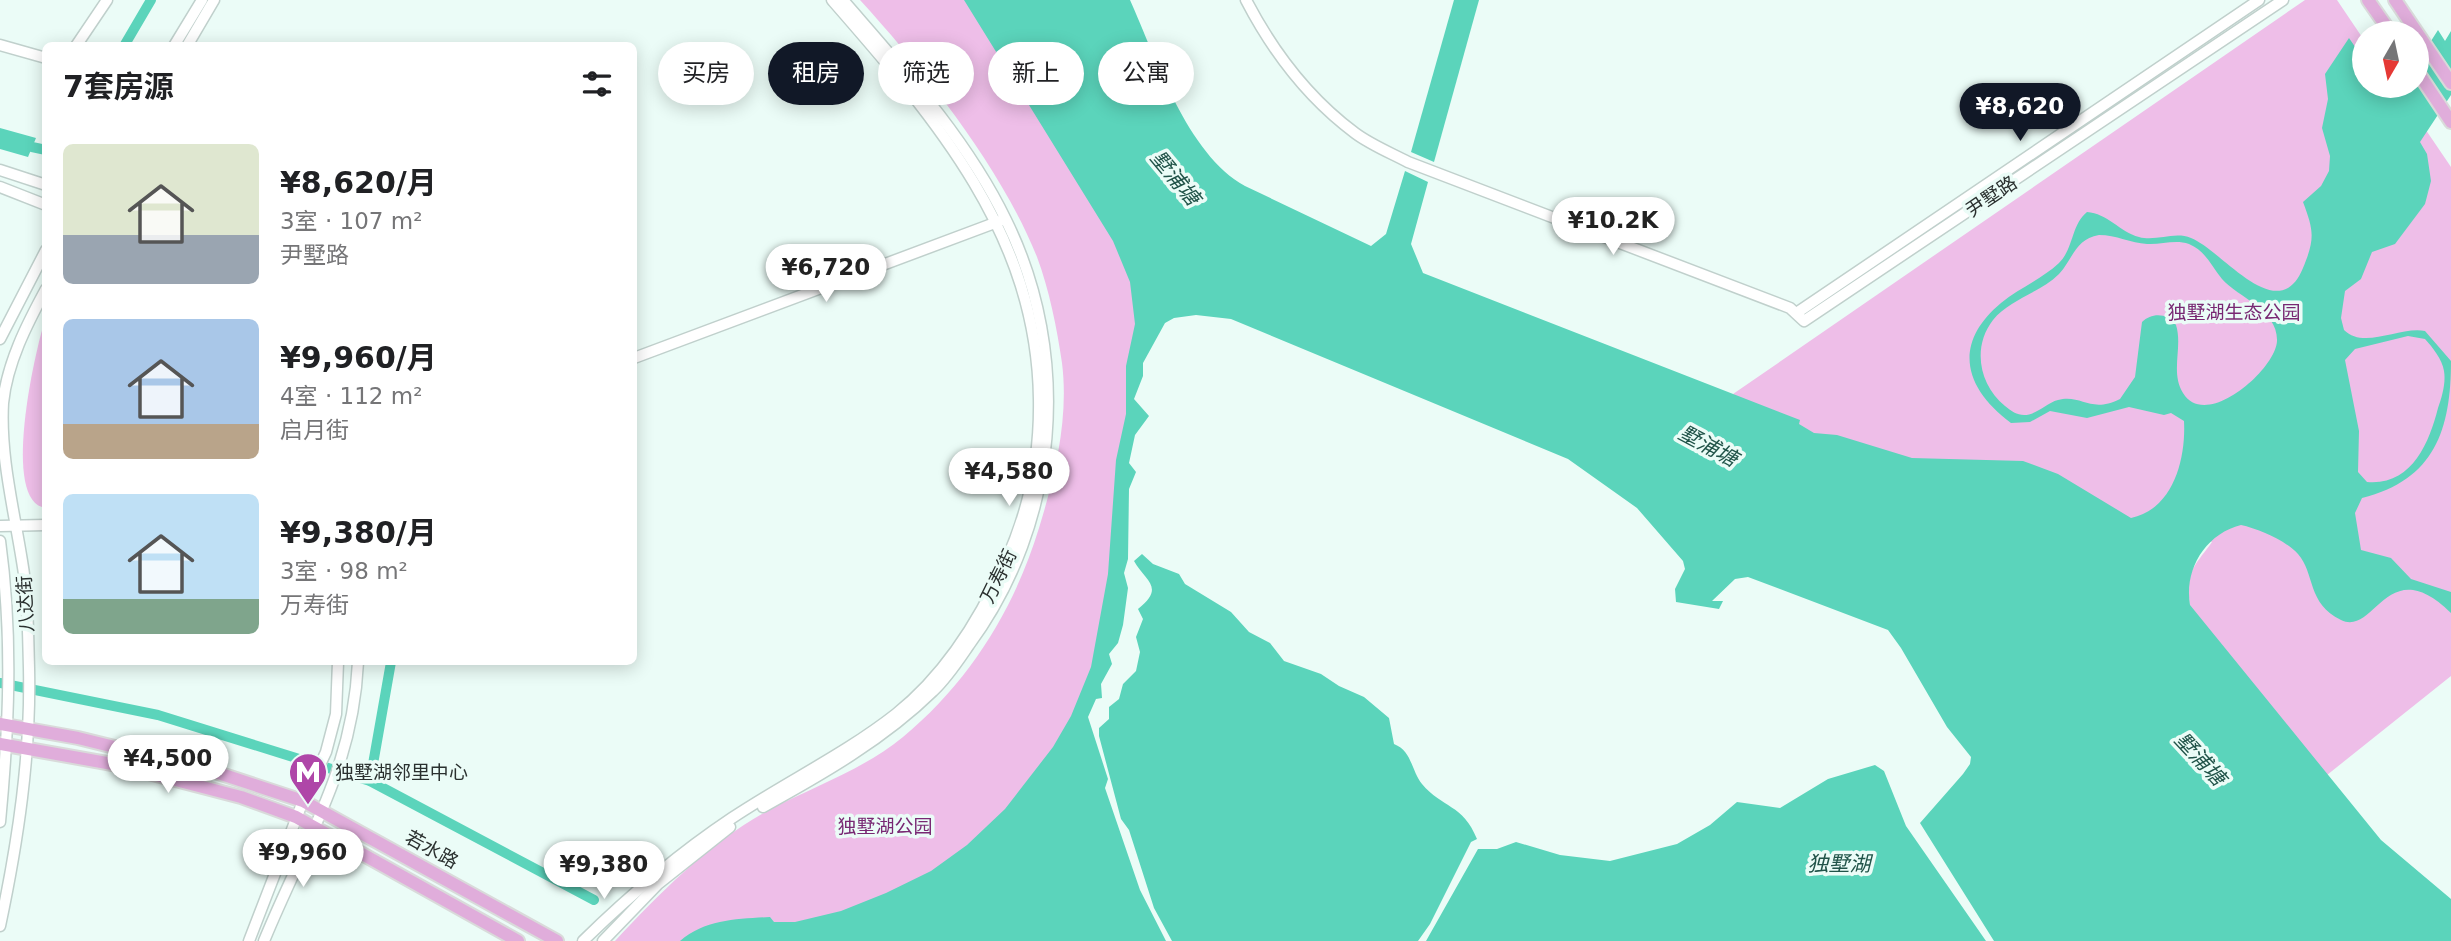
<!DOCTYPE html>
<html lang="zh">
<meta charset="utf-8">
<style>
body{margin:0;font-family:"DejaVu Sans","Noto Sans SC",sans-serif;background:#f2f2f2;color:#202124;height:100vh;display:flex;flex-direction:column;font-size:26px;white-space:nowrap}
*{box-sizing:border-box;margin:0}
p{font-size:23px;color:#757577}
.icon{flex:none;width:38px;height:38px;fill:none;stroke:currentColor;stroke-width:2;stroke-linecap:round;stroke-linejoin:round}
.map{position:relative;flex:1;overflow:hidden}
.details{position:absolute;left:42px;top:42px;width:595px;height:623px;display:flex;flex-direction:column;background:#fff;border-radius:10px;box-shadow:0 4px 18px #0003}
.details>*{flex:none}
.guide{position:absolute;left:658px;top:42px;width:665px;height:63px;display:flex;gap:14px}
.needle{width:46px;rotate:189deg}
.tools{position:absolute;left:2352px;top:21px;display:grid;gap:14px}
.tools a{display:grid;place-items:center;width:77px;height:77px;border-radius:50%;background:#fff;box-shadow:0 4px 18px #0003;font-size:35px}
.price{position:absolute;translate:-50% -60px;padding:0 16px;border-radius:24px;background:#fff;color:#222;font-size:23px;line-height:46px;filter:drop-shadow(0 2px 4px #0008)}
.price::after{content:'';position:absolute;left:50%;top:42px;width:21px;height:16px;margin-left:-10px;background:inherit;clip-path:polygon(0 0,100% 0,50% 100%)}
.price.current{background:#111827;color:#fff}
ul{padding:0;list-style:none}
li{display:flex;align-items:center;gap:21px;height:175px;padding:0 21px}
li span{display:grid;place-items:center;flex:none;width:196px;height:140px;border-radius:10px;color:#555}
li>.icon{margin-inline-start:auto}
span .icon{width:84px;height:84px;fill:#fffc;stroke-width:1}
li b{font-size:30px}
h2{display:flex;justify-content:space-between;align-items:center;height:84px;padding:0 21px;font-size:30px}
.chip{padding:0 24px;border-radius:32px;background:#fff;box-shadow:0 4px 18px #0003;font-size:24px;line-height:63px}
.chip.current{background:#111827;color:#fff}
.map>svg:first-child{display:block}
.green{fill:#eebee8}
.water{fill:#5bd4bb;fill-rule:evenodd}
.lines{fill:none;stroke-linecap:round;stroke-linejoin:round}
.canal{stroke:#5bd4bb;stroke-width:10}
.minor-casing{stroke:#c0d0cc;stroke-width:13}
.major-casing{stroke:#d9dada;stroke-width:16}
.minor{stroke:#fff;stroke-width:10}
.major{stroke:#e0addb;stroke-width:12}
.labels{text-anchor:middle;stroke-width:7;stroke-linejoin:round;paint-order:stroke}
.street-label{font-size:19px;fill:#2a302f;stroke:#ebfcf7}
.park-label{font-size:19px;fill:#782873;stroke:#ebfcf7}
.poi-label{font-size:19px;fill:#2a302f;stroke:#ebfcf7;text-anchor:start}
.water-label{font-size:21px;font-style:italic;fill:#215449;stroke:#ebfcf7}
</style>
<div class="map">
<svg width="2451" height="941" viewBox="0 0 2451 941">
<rect width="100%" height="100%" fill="#ebfcf7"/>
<!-- green -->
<g class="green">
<path d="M860,0H996L1153,292L1131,371L1111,570L1089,684L1045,769L970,849L915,885L820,921L688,941H615C661,892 711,841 771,809C815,786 864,769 903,737C969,682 1014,610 1039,528C1055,476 1069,418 1062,363C1057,328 1049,289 1037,257C1002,169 924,70 860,0Z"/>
<path d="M2305,0H2337L2364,40V86H2396L2451,167V676L2327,775L2190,606C2185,571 2194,567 2212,542L1891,470L1760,413L1733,394Z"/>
<path d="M45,320L46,508C0,503 35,351 45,320Z"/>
</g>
<!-- water -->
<g class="water">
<path d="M964,0H1130C1156,58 1187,154 1245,186L1371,246L1386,234L1405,171L1428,182L1411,244L1423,273L1800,420L1799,424L1814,433L1837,435L1912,458L2023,461L2058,474L2131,518C2174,509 2186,458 2184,421L2171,413L2164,415L2129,407L2087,418L2050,411L2030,422L2011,423C1964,388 1952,344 2001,303C2019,288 2042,279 2059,263C2074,248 2071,225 2087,212C2107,213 2120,232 2139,237C2156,242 2174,231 2191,238C2222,250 2278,329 2303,268C2315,239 2314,231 2303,202L2321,186L2329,171L2330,156L2322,128L2328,99L2325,74L2349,38L2364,60V86H2381L2393,97L2403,86H2417V63L2438,30L2445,41L2451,31V95L2420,142L2427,154L2431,181L2425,204L2395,244L2372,252L2361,279L2345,291L2341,318L2344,330C2364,350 2400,326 2425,331L2451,361C2451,429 2435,480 2362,498L2355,513L2361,550L2391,558L2411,579L2451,592V613C2387,550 2375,637 2341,620C2307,604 2315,573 2298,554C2285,540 2259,529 2241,525C2205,534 2184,570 2190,605L2381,840L2451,899V941H1994L1920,823L1963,774L1970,764L1971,757L1947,727L1901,648L1888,630L1748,577L1735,579L1712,601H1723L1719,609L1676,602L1675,589L1685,569L1683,561L1637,508L1568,459L1231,319L1196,315L1174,318L1165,323L1143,363V376L1134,399L1149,416L1135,435L1129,463L1136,472L1129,489L1128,559L1124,573L1128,588L1123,625L1118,643L1109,654L1112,664L1101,684L1102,698L1096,699L1088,717L1108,779L1105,788L1140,890L1166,941H680C706,919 738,919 770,917L774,922H795L841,911L886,893L931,871L967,845L1005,809L1053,747L1071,716L1091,667L1108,574L1116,460L1126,414V366L1135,324L1130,282L1113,241ZM2099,235C2116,235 2131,243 2147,244C2161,245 2175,239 2189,244C2206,251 2211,266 2222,279C2239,298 2278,310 2277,341C2276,369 2206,431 2183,393C2170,372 2183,347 2176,325C2168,313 2152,312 2142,322L2135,377L2120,399C2090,414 2082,394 2058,400C2046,403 2037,415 2024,415C2017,415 2011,411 2005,406C1979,385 1972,347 1993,320C2010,299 2040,293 2059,274C2073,259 2075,239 2099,235ZM2408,336L2425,339C2433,348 2442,359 2444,371C2446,383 2442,397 2438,408C2429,444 2411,486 2367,482L2358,472L2359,431L2345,360L2355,349Z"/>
<path d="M1454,0H1479L1434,162L1411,152Z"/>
<path d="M0,128L36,138L28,157L0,149Z"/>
<path d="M1142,554L1153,564L1179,574L1185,584L1231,612L1249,632L1270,643L1284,661L1321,674L1339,686L1364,697L1389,718L1394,744C1412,751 1411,770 1422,784C1442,808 1463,804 1477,839L1471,842L1430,924L1418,941H1172L1154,908L1129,830L1121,819L1099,736V728L1109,719V707L1119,699L1123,684L1136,671L1140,652L1136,637L1143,619L1138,609C1166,587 1145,581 1134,561Z"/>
<path d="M1875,765L1884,771L1906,826L1986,941H1426L1478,849H1497L1516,842L1560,855L1610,861L1677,844L1710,825L1737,802L1780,808L1828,779Z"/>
</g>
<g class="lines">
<!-- canal -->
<g class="canal">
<path d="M124,46L151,0"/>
<path d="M32,147L46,150"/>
<path d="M0,683L158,715L370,781L594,900"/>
<path d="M370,781L391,662"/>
</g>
<defs>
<g id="minor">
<path d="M1246,0C1273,52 1308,98 1355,133C1371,145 1391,153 1408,162L1790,308L1804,321L2283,0"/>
<path d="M0,45L46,58"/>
<path d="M76,46L107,0"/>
<path d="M174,46L202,0"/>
<path d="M187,46L214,0"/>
<path d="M0,170L46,185"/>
<path d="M0,187L46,205"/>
<path d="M1798,312L2259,0"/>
<path d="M0,339L46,250"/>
<path d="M634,358L1000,221"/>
<path d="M0,526L46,525"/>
<path d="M0,541C13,636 9,727 0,822"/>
<path d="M763,807C823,774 884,739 933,691C947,678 958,661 969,645C1059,523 1073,356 1006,220C967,139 902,68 843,0"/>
<path d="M0,926C18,841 31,755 29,668C28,633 28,595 22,561C14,510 0,456 3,403C7,363 27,324 46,289"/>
<path d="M249,941L303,801L326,752L336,714L338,662"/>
<path d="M264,941C304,843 353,771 358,662"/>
<path d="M583,941C629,896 678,854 732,818C786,782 845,754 896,714C945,675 980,619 1005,563C1029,511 1040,456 1039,399C1037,234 935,118 832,0"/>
<path d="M603,941L658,884L730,827"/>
</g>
<g id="major">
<path d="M2368,0L2391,33"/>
<path d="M2395,0L2451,83"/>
<path d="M2417,71L2451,122"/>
<path d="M0,724L78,738L212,771L303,801L557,941"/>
<path d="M0,744L118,765L241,797L296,817L518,941"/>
</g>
</defs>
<!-- minor casing -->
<use href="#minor" class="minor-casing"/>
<!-- major casing -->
<use href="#major" class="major-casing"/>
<!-- minor -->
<use href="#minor" class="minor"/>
<!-- major -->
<use href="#major" class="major"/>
</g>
<!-- icons -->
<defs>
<symbol id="metro-pin" viewBox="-11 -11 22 30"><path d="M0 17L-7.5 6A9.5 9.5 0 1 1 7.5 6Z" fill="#af46a8" stroke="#ebfcf7"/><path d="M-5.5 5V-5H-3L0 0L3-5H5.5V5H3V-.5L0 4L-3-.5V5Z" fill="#fff"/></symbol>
</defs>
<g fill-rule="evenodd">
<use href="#metro-pin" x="286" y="750" width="44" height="60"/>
</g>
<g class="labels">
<!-- street labels -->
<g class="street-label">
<text transform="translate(1991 196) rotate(-34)" y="7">尹墅路</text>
<text transform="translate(998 576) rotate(-64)" y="7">万寿街</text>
<text transform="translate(25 604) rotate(-93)" y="7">八达街</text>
<text transform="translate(432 849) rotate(29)" y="7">若水路</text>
</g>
<!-- park labels -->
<g class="park-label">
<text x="2234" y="319">独墅湖生态公园</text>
<text x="885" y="833">独墅湖公园</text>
</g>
<!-- poi labels -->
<g class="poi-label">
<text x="335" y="779">独墅湖邻里中心</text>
</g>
<!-- water labels -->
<g class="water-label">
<text transform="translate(1175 178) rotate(50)" y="7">墅浦塘</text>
<text transform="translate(1708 446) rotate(28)" y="7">墅浦塘</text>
<text transform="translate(2200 759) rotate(47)" y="7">墅浦塘</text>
<text x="1839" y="871">独墅湖</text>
</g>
</g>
</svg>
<div class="tools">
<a><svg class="needle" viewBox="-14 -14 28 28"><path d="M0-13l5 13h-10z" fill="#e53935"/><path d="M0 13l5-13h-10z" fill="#757577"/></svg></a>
</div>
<b class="price current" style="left:2020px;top:143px">¥8,620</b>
<b class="price" style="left:1613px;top:257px">¥10.2K</b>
<b class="price" style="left:826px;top:304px">¥6,720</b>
<b class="price" style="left:1009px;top:508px">¥4,580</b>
<b class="price" style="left:168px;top:795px">¥4,500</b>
<b class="price" style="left:303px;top:889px">¥9,960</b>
<b class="price" style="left:604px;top:901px">¥9,380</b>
<div class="guide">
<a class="chip">买房</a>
<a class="chip current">租房</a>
<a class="chip">筛选</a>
<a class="chip">新上</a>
<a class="chip">公寓</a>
</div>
<section class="details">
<h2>7套房源<svg class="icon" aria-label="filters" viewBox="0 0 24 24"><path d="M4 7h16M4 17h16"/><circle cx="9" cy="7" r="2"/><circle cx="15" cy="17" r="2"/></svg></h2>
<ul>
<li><span style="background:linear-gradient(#dfe7d0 65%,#9aa5b1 0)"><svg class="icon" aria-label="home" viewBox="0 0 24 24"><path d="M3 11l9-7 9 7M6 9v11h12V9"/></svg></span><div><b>¥8,620/月</b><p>3室 · 107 m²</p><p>尹墅路</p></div></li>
<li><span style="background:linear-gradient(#a9c7e8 75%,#b9a48a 0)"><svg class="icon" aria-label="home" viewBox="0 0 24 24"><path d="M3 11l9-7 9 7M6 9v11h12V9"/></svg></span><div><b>¥9,960/月</b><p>4室 · 112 m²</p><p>启月街</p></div></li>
<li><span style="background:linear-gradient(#bfe0f5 75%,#7fa58c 0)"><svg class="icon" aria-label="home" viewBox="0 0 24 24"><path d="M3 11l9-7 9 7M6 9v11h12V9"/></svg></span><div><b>¥9,380/月</b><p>3室 · 98 m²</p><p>万寿街</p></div></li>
</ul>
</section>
</div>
